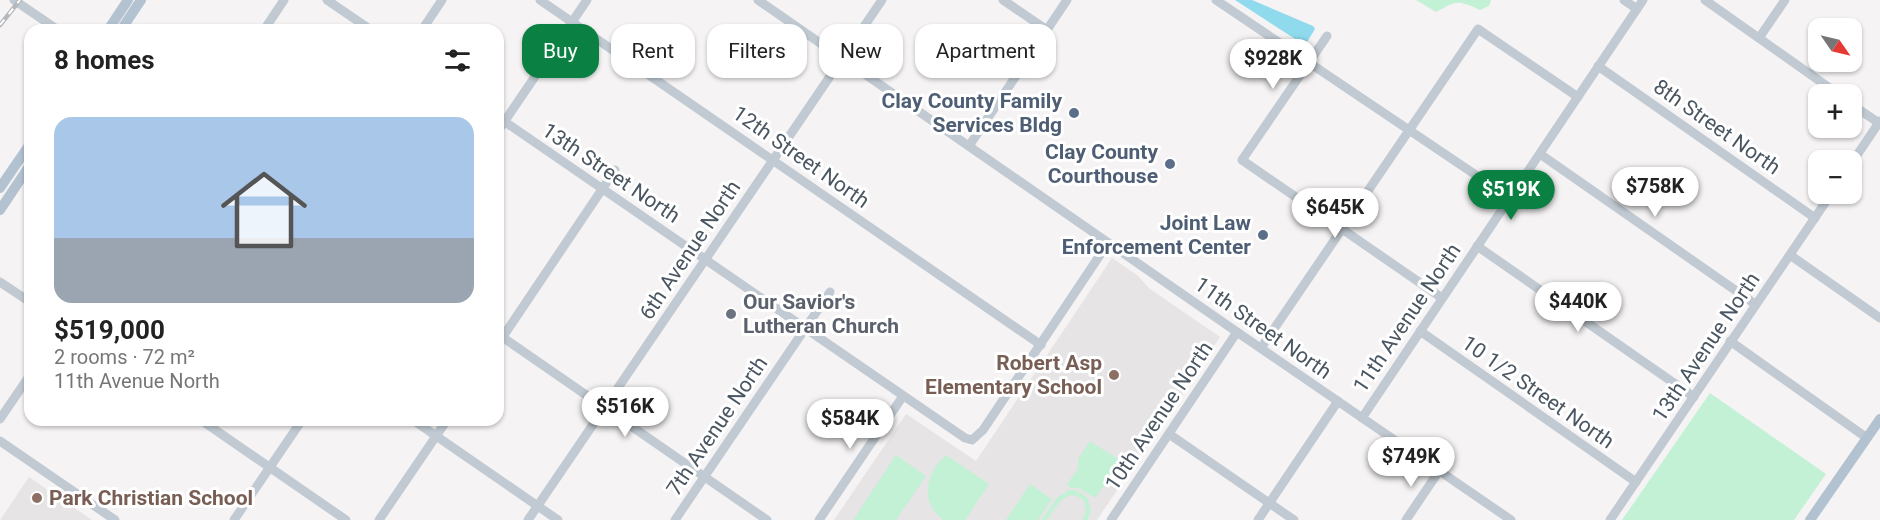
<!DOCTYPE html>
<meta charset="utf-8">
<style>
body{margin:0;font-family:Roboto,sans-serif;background:#f6f6f6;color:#222;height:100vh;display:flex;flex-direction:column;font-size:22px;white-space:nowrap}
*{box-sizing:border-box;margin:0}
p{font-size:20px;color:#767676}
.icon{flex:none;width:33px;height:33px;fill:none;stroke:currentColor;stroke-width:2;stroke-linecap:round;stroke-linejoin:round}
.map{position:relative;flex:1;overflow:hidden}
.sheet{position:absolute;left:24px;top:24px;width:480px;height:402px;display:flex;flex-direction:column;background:#fff;border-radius:18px;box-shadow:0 2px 4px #0004}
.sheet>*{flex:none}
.top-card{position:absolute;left:522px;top:24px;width:570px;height:54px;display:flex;gap:12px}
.needle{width:39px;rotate:124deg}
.buttons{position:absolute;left:1808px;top:18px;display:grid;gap:12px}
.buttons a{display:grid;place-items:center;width:54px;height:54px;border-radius:12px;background:#fff;box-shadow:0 2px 4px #0004;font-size:30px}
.price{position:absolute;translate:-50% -51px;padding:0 14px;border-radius:21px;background:#fff;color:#222;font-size:20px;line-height:39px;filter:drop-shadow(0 2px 3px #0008)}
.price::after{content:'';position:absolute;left:50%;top:36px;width:18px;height:14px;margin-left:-9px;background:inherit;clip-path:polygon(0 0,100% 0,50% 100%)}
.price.current{background:#0b8043;color:#fff}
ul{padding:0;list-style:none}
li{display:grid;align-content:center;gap:12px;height:318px;padding:0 30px}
li span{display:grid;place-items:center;height:186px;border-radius:18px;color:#555}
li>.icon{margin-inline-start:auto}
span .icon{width:108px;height:108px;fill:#fffc;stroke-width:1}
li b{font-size:26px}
h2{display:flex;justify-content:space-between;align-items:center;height:72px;padding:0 30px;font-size:26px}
.chip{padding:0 21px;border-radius:18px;background:#fff;box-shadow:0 2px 4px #0004;font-size:21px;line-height:54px}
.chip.current{background:#0b8043;color:#fff}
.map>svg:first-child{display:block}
.education{fill:#e6e4e5}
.green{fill:#c3f1d5}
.water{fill:#90daee}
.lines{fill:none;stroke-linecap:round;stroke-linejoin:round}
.minor{stroke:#c1cad2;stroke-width:9}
.major{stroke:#b3c2d1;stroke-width:10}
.rail-casing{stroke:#b5b8bd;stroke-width:4.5}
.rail{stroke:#fff;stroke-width:2;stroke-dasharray:7;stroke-linecap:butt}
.service-dot{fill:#5c6f8a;stroke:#fff;stroke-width:2}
.worship-dot{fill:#6b7280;stroke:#fff;stroke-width:2}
.education-dot{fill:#8d6e63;stroke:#fff;stroke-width:2}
.labels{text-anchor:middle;stroke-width:6;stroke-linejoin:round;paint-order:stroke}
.service-label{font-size:21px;font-weight:bold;fill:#4e5e75;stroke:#fff;text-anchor:end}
.street-label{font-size:21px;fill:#4a5661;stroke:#fff}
.worship-label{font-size:21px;font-weight:bold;fill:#5b616d;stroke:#fff;text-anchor:start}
.education-label{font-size:21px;font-weight:bold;fill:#785e54;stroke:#fff;text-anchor:end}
</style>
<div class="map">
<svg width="1880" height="520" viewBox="0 0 1880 520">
<rect width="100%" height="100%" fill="#f5f3f3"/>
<!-- education -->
<g class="education">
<path d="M1112,258L1137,275L1150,289L1220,337L1097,520H834L906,414L976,461Z"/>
<path d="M29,477L92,520H0Z"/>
</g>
<!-- green -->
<g class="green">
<path d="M1416,0H1491L1489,6L1480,10C1457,0 1458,0 1436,12Z"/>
<path d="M1710,393L1826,474L1794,520H1622Z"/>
<path d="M1090,441L1121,461L1095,498L1079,488H1071L1067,484L1078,469V459Z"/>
<path d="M896,455L926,476L896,520H853Z"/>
<path d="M946,455L989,484L965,520H943C919,502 926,472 946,455Z"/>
<path d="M1030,484L1052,499L1038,520H1006Z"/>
<path d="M1068,490H1076L1088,498L1091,512L1087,520H1082L1086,511L1084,501C1067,485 1056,507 1047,520H1041L1057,498Z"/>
</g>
<!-- water -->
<path class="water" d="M1235,0H1252L1313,26L1315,29L1307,42L1303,44Z"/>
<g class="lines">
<!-- minor -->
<g class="minor">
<path d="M14,0L58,30"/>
<path d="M327,0L371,30"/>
<path d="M540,0L1041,345"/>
<path d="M758,0L1237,332L1511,520"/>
<path d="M1003,0L1047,30"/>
<path d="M1216,0L1510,198"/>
<path d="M1624,0L1637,9"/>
<path d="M1705,0L1838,94"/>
<path d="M264,30L284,0"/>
<path d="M422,30L442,0"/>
<path d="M1327,36L1242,160L1442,298"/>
<path d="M1759,38L1785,0"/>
<path d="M1598,66L1815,218"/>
<path d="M1851,104L1879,123"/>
<path d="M498,117L965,438L972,440L983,430L1108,243"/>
<path d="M498,131L587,0"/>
<path d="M969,146L1067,0"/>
<path d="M1540,154L1755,304"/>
<path d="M1851,164L1880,121"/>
<path d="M1477,246L1694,397"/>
<path d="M1790,255L1880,318"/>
<path d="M0,282L30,302"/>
<path d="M1420,331L1636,482"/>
<path d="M498,334L767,520"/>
<path d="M1730,341L1867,438"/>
<path d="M498,344L615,170"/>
<path d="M1261,348L1478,29L1578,97"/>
<path d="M1362,418L1643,0"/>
<path d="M0,419L30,375"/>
<path d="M201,420L346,520"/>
<path d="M413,420L558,520"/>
<path d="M1169,434L1294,520"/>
<path d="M0,441L115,520"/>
<path d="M234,520L302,420"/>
<path d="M379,520L447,420"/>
<path d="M528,520L882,0"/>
<path d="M675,520L830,292"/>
<path d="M819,520L903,396"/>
<path d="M1111,520L1237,332"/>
<path d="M1258,520L1338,401"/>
<path d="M1406,520L1439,471"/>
<path d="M1610,520L1831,194"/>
</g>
<!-- major -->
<g class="major">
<path d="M108,30L128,0"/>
<path d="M121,30L141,0"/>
<path d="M0,188L30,144"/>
<path d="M0,210L30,165"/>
<path d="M1810,520L1880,419"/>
</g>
<defs>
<path id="rail" d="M0,25L20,0"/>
</defs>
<!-- rail casing -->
<use href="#rail" class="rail-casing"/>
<!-- rail -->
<use href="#rail" class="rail"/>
</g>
<!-- markers -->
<g class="service-dot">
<circle cx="1074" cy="113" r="6"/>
<circle cx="1170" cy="164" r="6"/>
<circle cx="1263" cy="235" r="6"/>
</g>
<circle class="worship-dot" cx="731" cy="314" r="6"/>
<g class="education-dot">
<circle cx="1114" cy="375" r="6"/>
<circle cx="37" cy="498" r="6"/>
</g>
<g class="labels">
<!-- service labels -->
<g class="service-label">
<text x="1062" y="108">Clay County Family<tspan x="1062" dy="24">Services Bldg</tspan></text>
<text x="1158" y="159">Clay County<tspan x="1158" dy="24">Courthouse</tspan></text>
<text x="1251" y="230">Joint Law<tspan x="1251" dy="24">Enforcement Center</tspan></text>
</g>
<!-- street labels -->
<g class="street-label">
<text transform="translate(1717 127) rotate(35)" y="7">8th Street North</text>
<text transform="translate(801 157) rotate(35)" y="7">12th Street North</text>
<text transform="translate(611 173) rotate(34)" y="7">13th Street North</text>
<text transform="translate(690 250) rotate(-56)" y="7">6th Avenue North</text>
<text transform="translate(1407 318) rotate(-56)" y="7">11th Avenue North</text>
<text transform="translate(1263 328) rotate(35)" y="7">11th Street North</text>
<text transform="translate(1706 347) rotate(-56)" y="7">13th Avenue North</text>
<text transform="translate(1538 392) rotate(35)" y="7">10 1/2 Street North</text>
<text transform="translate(1159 416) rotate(-56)" y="7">10th Avenue North</text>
<text transform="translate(717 426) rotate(-56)" y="7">7th Avenue North</text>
</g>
<!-- worship labels -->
<g class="worship-label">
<text x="743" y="309">Our Savior's<tspan x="743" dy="24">Lutheran Church</tspan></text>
</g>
<!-- education labels -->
<g class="education-label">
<text x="1102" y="370">Robert Asp<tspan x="1102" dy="24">Elementary School</tspan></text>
<text x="49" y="505" text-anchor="start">Park Christian School</text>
</g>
</g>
</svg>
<div class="buttons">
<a><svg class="needle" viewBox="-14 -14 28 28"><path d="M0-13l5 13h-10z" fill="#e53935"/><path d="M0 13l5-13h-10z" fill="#767676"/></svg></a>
<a>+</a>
<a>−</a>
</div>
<b class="price" style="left:1273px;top:90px">$928K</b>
<b class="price" style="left:1655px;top:218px">$758K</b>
<b class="price current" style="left:1511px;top:221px">$519K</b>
<b class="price" style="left:1335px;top:239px">$645K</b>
<b class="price" style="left:1578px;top:333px">$440K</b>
<b class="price" style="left:625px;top:438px">$516K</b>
<b class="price" style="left:850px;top:450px">$584K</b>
<b class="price" style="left:1411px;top:488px">$749K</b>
<div class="top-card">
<a class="chip current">Buy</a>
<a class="chip">Rent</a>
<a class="chip">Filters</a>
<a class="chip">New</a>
<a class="chip">Apartment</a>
</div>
<section class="sheet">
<h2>8 homes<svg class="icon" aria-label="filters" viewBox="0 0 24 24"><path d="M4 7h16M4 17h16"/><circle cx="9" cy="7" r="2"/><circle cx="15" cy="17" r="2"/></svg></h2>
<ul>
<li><span style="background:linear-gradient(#a9c7e8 65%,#9aa5b1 0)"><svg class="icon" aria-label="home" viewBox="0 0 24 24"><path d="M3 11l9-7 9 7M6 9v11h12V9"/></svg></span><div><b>$519,000</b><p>2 rooms · 72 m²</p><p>11th Avenue North</p></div></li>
</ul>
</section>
</div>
